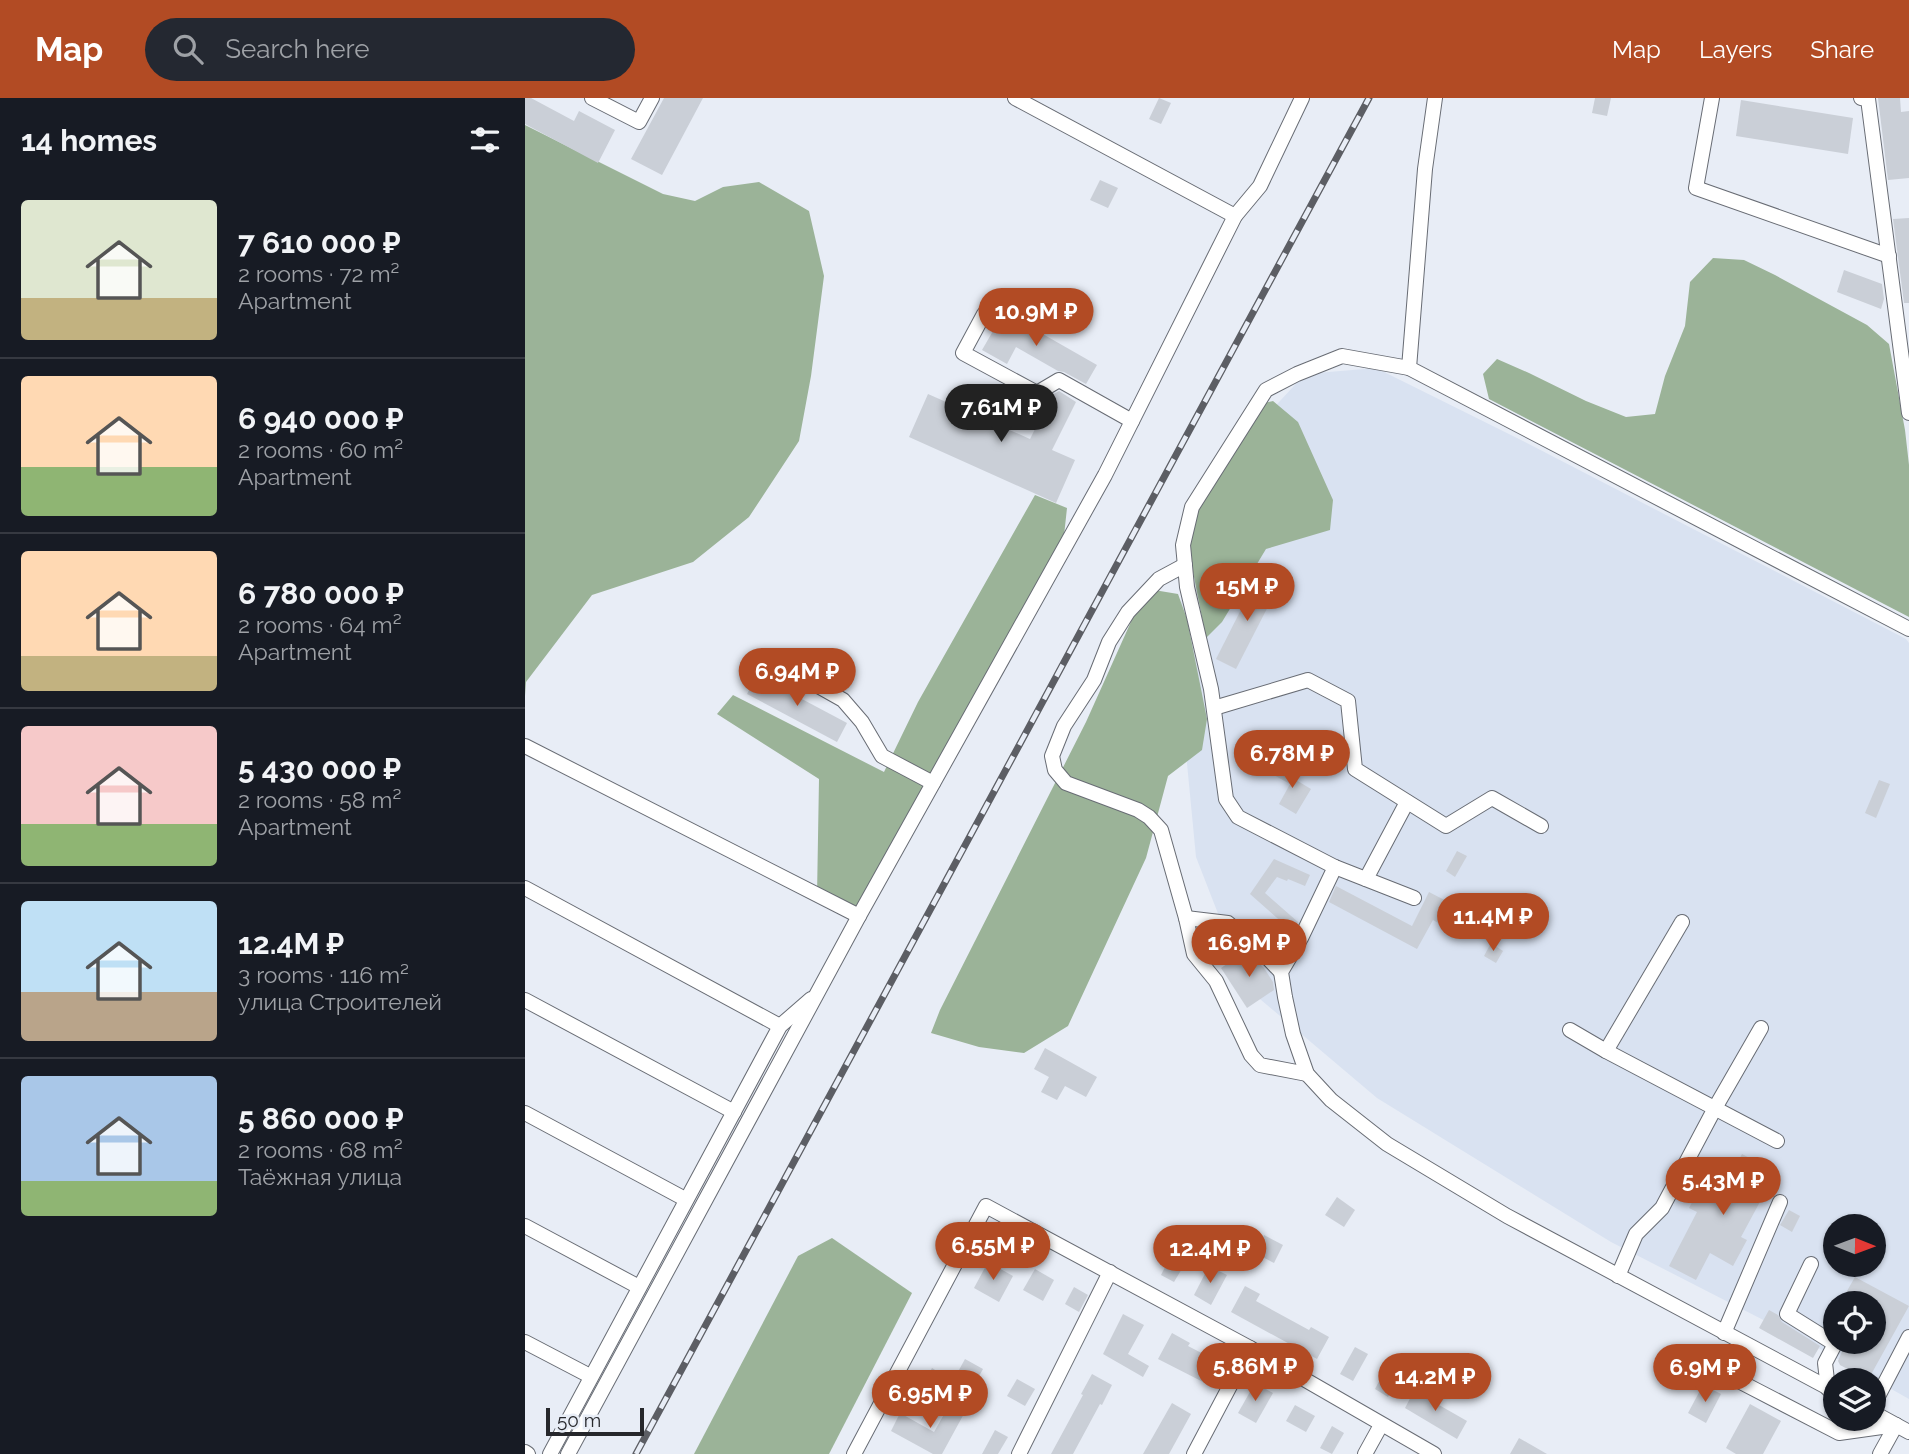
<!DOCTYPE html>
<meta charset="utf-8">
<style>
body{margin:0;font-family:Raleway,sans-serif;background:#242831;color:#f1f3f6;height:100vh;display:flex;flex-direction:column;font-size:26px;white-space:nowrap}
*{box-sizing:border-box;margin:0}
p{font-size:23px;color:#9ea1a6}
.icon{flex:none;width:38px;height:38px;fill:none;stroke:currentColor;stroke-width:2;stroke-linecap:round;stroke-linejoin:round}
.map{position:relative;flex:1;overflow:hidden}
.sheet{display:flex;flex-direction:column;background:#171b24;width:525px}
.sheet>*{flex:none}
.needle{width:46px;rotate:91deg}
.fabs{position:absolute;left:1298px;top:1116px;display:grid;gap:14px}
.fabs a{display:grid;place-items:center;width:63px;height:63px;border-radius:50%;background:#171b24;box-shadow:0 2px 5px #0004;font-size:35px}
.scale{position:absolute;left:21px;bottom:18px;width:98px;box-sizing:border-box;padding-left:7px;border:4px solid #26272b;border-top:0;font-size:19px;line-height:24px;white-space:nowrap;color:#26272b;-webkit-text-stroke:5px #e8edf6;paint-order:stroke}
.price{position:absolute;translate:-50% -60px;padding:0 16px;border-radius:24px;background:#b24b24;color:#fff;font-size:23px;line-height:46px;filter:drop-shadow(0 2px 4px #0008)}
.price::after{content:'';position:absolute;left:50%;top:42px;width:21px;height:16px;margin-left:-10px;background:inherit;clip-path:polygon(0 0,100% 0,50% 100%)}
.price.selected{background:#222;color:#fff}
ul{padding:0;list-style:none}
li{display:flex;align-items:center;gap:21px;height:175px;padding:0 21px}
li+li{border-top:2px solid #363941}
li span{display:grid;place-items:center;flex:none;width:196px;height:140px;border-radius:7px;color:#555}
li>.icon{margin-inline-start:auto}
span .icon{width:84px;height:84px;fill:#fffc;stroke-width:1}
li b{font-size:30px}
h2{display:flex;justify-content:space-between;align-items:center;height:84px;padding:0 21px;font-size:30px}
header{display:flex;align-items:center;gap:42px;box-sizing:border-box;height:98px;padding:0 35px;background:#b24b24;color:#fff}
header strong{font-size:33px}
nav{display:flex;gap:38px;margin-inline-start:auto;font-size:24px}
.search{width:490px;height:63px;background:#242831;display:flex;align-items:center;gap:18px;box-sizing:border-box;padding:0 24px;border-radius:38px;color:#9ea1a6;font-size:26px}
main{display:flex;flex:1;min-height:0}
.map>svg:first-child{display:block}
.built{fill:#d9e2f1;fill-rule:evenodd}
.forest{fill:#9bb398}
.building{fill:#cacfd7}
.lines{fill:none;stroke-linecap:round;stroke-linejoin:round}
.minor-casing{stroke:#686c74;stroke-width:16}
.minor{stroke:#fff;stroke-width:14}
.rail-casing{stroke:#5c5e64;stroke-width:7}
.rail{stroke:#e8edf6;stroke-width:4.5;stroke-dasharray:13;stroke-linecap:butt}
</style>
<header>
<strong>Map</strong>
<div class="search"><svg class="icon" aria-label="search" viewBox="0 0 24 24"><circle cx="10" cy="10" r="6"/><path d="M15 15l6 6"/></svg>Search here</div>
<nav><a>Map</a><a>Layers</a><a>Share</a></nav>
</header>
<main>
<section class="sheet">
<h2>14 homes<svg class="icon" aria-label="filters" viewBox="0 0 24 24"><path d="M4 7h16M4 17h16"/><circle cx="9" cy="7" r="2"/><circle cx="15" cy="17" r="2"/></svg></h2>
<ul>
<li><span style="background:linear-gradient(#dfe7d0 70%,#c2b280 0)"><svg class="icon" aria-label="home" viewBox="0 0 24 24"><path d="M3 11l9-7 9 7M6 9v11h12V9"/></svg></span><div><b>7 610 000 ₽</b><p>2 rooms · 72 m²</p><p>Apartment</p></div></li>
<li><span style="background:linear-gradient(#ffd9b3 65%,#8fb573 0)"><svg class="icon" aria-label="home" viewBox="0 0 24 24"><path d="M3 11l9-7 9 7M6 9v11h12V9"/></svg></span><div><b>6 940 000 ₽</b><p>2 rooms · 60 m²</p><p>Apartment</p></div></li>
<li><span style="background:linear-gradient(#ffd9b3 75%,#c2b280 0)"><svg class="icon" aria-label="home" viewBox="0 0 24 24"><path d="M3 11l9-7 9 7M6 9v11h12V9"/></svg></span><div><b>6 780 000 ₽</b><p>2 rooms · 64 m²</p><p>Apartment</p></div></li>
<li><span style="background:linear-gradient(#f6c9c9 70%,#8fb573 0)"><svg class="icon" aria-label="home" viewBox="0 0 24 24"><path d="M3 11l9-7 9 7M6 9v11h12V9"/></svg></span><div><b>5 430 000 ₽</b><p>2 rooms · 58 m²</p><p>Apartment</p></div></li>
<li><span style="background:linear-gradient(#bfe0f5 65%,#b9a48a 0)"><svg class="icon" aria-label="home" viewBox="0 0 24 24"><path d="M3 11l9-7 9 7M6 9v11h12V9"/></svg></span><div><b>12.4M ₽</b><p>3 rooms · 116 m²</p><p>улица Строителей</p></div></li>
<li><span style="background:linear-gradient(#a9c7e8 75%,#8fb573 0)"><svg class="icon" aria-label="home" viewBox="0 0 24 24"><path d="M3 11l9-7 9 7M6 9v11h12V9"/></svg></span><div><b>5 860 000 ₽</b><p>2 rooms · 68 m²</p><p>Таёжная улица</p></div></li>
</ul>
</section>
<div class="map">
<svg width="1384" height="1356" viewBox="0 0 1384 1356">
<rect width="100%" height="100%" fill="#e8edf6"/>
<!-- built -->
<path class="built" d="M851,270L996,342L1381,541L1384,545V1301L1297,1252L1086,1144L852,1000L722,890L671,759L653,572L658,468L717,344L780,276ZM1311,1129H1349V1167H1311ZM1311,1206H1349V1244H1311Z"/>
<!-- forest -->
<g class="forest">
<path d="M0,27L138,96L170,103L198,89L234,84L284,113L299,178L286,278L274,343L224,419L168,464L67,497L1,584L0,598Z"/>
<path d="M1188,160L1219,162L1250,177L1342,227L1364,246L1380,332L1384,367V519L964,301L958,276L972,261L1004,275L1061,303L1101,319L1130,316L1140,278L1160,228L1165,184Z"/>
<path d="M748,303L773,324L808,402L805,432L741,451L697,524L681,540L660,433L725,308Z"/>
<path d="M510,397L542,410L537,456L336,807L318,812L292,798L294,681L192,616L208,597L359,674L393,604Z"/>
<path d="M629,492L653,496L662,521L682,621L677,652L643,678L621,760L543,928L499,955L454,949L406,935L415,912L561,624L609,517Z"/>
<path d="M307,1140L387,1195L304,1356H169L273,1158Z"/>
</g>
<!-- building -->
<g class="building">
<path d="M0,0H6L49,23L54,13L90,32L73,65L0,26Z"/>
<path d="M139,0H178L137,77L106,61Z"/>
<path d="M634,0L646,5L636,26L624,21Z"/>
<path d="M1070,0H1086L1082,18L1067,15Z"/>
<path d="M1353,0H1375L1376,14L1384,13V80L1363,82Z"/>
<path d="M1216,2L1328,20L1323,56L1211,38Z"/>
<path d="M575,82L593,90L583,110L565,102Z"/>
<path d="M1384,120V205H1379L1368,121Z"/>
<path d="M1319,172L1357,186L1359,201L1356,211L1312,194Z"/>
<path d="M479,214L572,267L561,286L539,274L533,273L491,249L482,266L457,252Z"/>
<path d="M534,293L551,304L527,352L550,362L531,405L384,339L403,296L505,341L527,297Z"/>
<path d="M733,478L753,489L711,571L691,561Z"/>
<path d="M232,577L322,625L312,644L222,596Z"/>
<path d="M752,667L773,678L771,682L786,691L771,716L754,706L765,686L747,676Z"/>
<path d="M1354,682L1365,686L1351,720L1340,715Z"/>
<path d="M932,753L942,758L930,779L921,773Z"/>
<path d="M749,761L785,777L780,788L763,781L762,783L752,779L740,795L773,824L768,834L725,796Z"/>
<path d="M811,788L887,828L904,794L933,809L922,830L908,822L892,851L804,804Z"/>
<path d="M966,845L978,853L971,865L959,858Z"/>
<path d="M721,853L739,870L748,884L749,892L722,910L696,870Z"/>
<path d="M520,950L572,979L561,999L540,988L532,1002L516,994L524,979L509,971Z"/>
<path d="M1217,1056L1251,1074L1216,1139L1222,1142L1208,1168L1185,1155L1171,1182L1144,1168L1172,1114L1164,1110L1173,1093L1181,1098L1195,1073L1205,1079Z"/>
<path d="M812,1099L830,1112L819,1129L800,1117Z"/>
<path d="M1264,1112L1275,1118L1267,1134L1255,1127Z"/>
<path d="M739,1137L758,1147L749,1165L730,1155Z"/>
<path d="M644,1161L658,1169L649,1184L636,1177Z"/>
<path d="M463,1164L488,1178L474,1204L449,1190Z"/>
<path d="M684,1168L702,1177L686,1207L669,1197Z"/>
<path d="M510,1171L529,1182L518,1203L498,1192Z"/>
<path d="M1330,1179L1384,1208L1343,1282L1315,1267L1313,1263L1321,1244H1349V1206H1329L1318,1200Z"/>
<path d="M720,1188L735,1196L731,1203L784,1232L786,1229L804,1239L792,1261L706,1214Z"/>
<path d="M549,1189L563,1197L554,1214L540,1206Z"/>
<path d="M1244,1212L1253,1217L1257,1224L1295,1248L1288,1260L1234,1230Z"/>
<path d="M598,1216L619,1227L603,1256L624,1268L618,1279L578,1256Z"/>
<path d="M647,1235L665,1245L663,1248L694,1264L682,1286L633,1261Z"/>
<path d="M830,1249L843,1256L828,1283L815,1276Z"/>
<path d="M440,1261L458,1271L447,1291L429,1281Z"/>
<path d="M862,1268L876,1276L863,1299L850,1291Z"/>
<path d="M407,1270L418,1277L408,1295L397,1289Z"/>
<path d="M567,1276L587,1287L577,1307L575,1306L548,1356H526L558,1297L556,1296Z"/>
<path d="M492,1281L510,1291L500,1308L482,1298Z"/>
<path d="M730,1285L748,1295L731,1325L713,1315Z"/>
<path d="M1178,1287L1196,1296L1181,1325L1163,1315Z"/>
<path d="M891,1289L909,1299L907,1303L942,1323L932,1341L880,1310Z"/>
<path d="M426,1304L441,1312L417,1356H408L366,1333L375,1315L409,1334Z"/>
<path d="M647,1305L666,1316L644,1356H618Z"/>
<path d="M1225,1306L1256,1323L1238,1356H1211L1201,1350Z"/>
<path d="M770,1307L790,1318L781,1334L761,1323Z"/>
<path d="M807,1328L819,1335L807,1356L795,1350Z"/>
<path d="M470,1332L483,1339L473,1356H457Z"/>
<path d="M994,1340L1022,1356H985Z"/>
</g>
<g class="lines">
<defs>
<g id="minor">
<path d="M67,0L114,24L127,0"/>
<path d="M490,0L710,118"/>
<path d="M910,0L900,71L884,270L1384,531"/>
<path d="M1187,0L1171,90L1364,158"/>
<path d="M1336,0L1343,1L1384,315"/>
<path d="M459,216L438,255L512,295L534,282L607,323"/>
<path d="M884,270L817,258L772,276L741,292L667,409L658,447L662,489L686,591L701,701L713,719L810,769L889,800"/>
<path d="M660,467L634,481L603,514L584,544L569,582L539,628L527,658L530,672L541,685L613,712L624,719L636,732L661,820L669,856L691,883L726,957L735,967L782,976"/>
<path d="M247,562L318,602L337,624L357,658L408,685"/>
<path d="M689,610L783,582L823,603L830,671L921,728L967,700L1016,728"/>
<path d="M0,648L334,818"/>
<path d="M810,769L776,840L756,874L760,899L768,936L782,976L806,1002L862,1046L982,1118L1311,1294"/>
<path d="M841,781L882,704"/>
<path d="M0,790L255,928"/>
<path d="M661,820L703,825L735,852L756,874"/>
<path d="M0,902L209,1014"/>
<path d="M1045,932L1081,953L1252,1043"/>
<path d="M1081,953L1157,824"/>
<path d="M0,1015L160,1101"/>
<path d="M0,1128L114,1189"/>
<path d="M1286,1166L1262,1216L1310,1246"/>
<path d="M1093,1178L1111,1136L1137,1110L1190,1010L1236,930"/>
<path d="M1199,1235L1255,1104"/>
<path d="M0,1244L65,1278"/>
<path d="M1224,1248L1206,1279L1314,1335L1371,1327"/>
<path d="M1303,1291L1300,1265L1311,1244"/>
<path d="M1349,1306L1384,1239"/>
<path d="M1349,1315L1384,1334"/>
<path d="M0,1354L3,1356"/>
<path d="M25,1356L255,928L286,901"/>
<path d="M43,1356L334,818L580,377L710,118L735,88L777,0"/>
<path d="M329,1356L461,1108L725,1250L909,1356"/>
<path d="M494,1356L585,1174"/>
<path d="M669,1356L725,1250"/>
<path d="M840,1356L856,1327"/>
<path d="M1355,1356L1371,1327"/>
</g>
</defs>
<!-- minor casing -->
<use href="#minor" class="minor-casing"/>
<!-- minor -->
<use href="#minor" class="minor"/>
<defs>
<path id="rail" d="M111,1356L844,0"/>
</defs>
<!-- rail casing -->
<use href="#rail" class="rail-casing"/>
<!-- rail -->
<use href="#rail" class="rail"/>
</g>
</svg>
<div class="fabs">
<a><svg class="needle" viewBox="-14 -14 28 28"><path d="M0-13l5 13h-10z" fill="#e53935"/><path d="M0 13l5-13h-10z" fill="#9ea1a6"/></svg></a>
<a><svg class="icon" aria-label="locate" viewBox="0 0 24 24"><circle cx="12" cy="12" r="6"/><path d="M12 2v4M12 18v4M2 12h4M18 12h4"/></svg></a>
<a><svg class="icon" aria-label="layers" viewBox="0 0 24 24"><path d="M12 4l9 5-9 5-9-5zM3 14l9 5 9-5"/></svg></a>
</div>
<div class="scale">50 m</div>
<b class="price" style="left:511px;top:250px">10.9M ₽</b>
<b class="price selected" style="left:476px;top:346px">7.61M ₽</b>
<b class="price" style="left:722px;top:525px">15M ₽</b>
<b class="price" style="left:272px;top:610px">6.94M ₽</b>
<b class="price" style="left:767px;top:692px">6.78M ₽</b>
<b class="price" style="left:968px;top:855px">11.4M ₽</b>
<b class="price" style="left:724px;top:881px">16.9M ₽</b>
<b class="price" style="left:1198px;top:1119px">5.43M ₽</b>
<b class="price" style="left:468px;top:1184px">6.55M ₽</b>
<b class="price" style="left:685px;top:1187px">12.4M ₽</b>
<b class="price" style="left:730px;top:1305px">5.86M ₽</b>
<b class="price" style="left:1180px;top:1306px">6.9M ₽</b>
<b class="price" style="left:910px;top:1315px">14.2M ₽</b>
<b class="price" style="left:405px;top:1332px">6.95M ₽</b>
</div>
</main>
